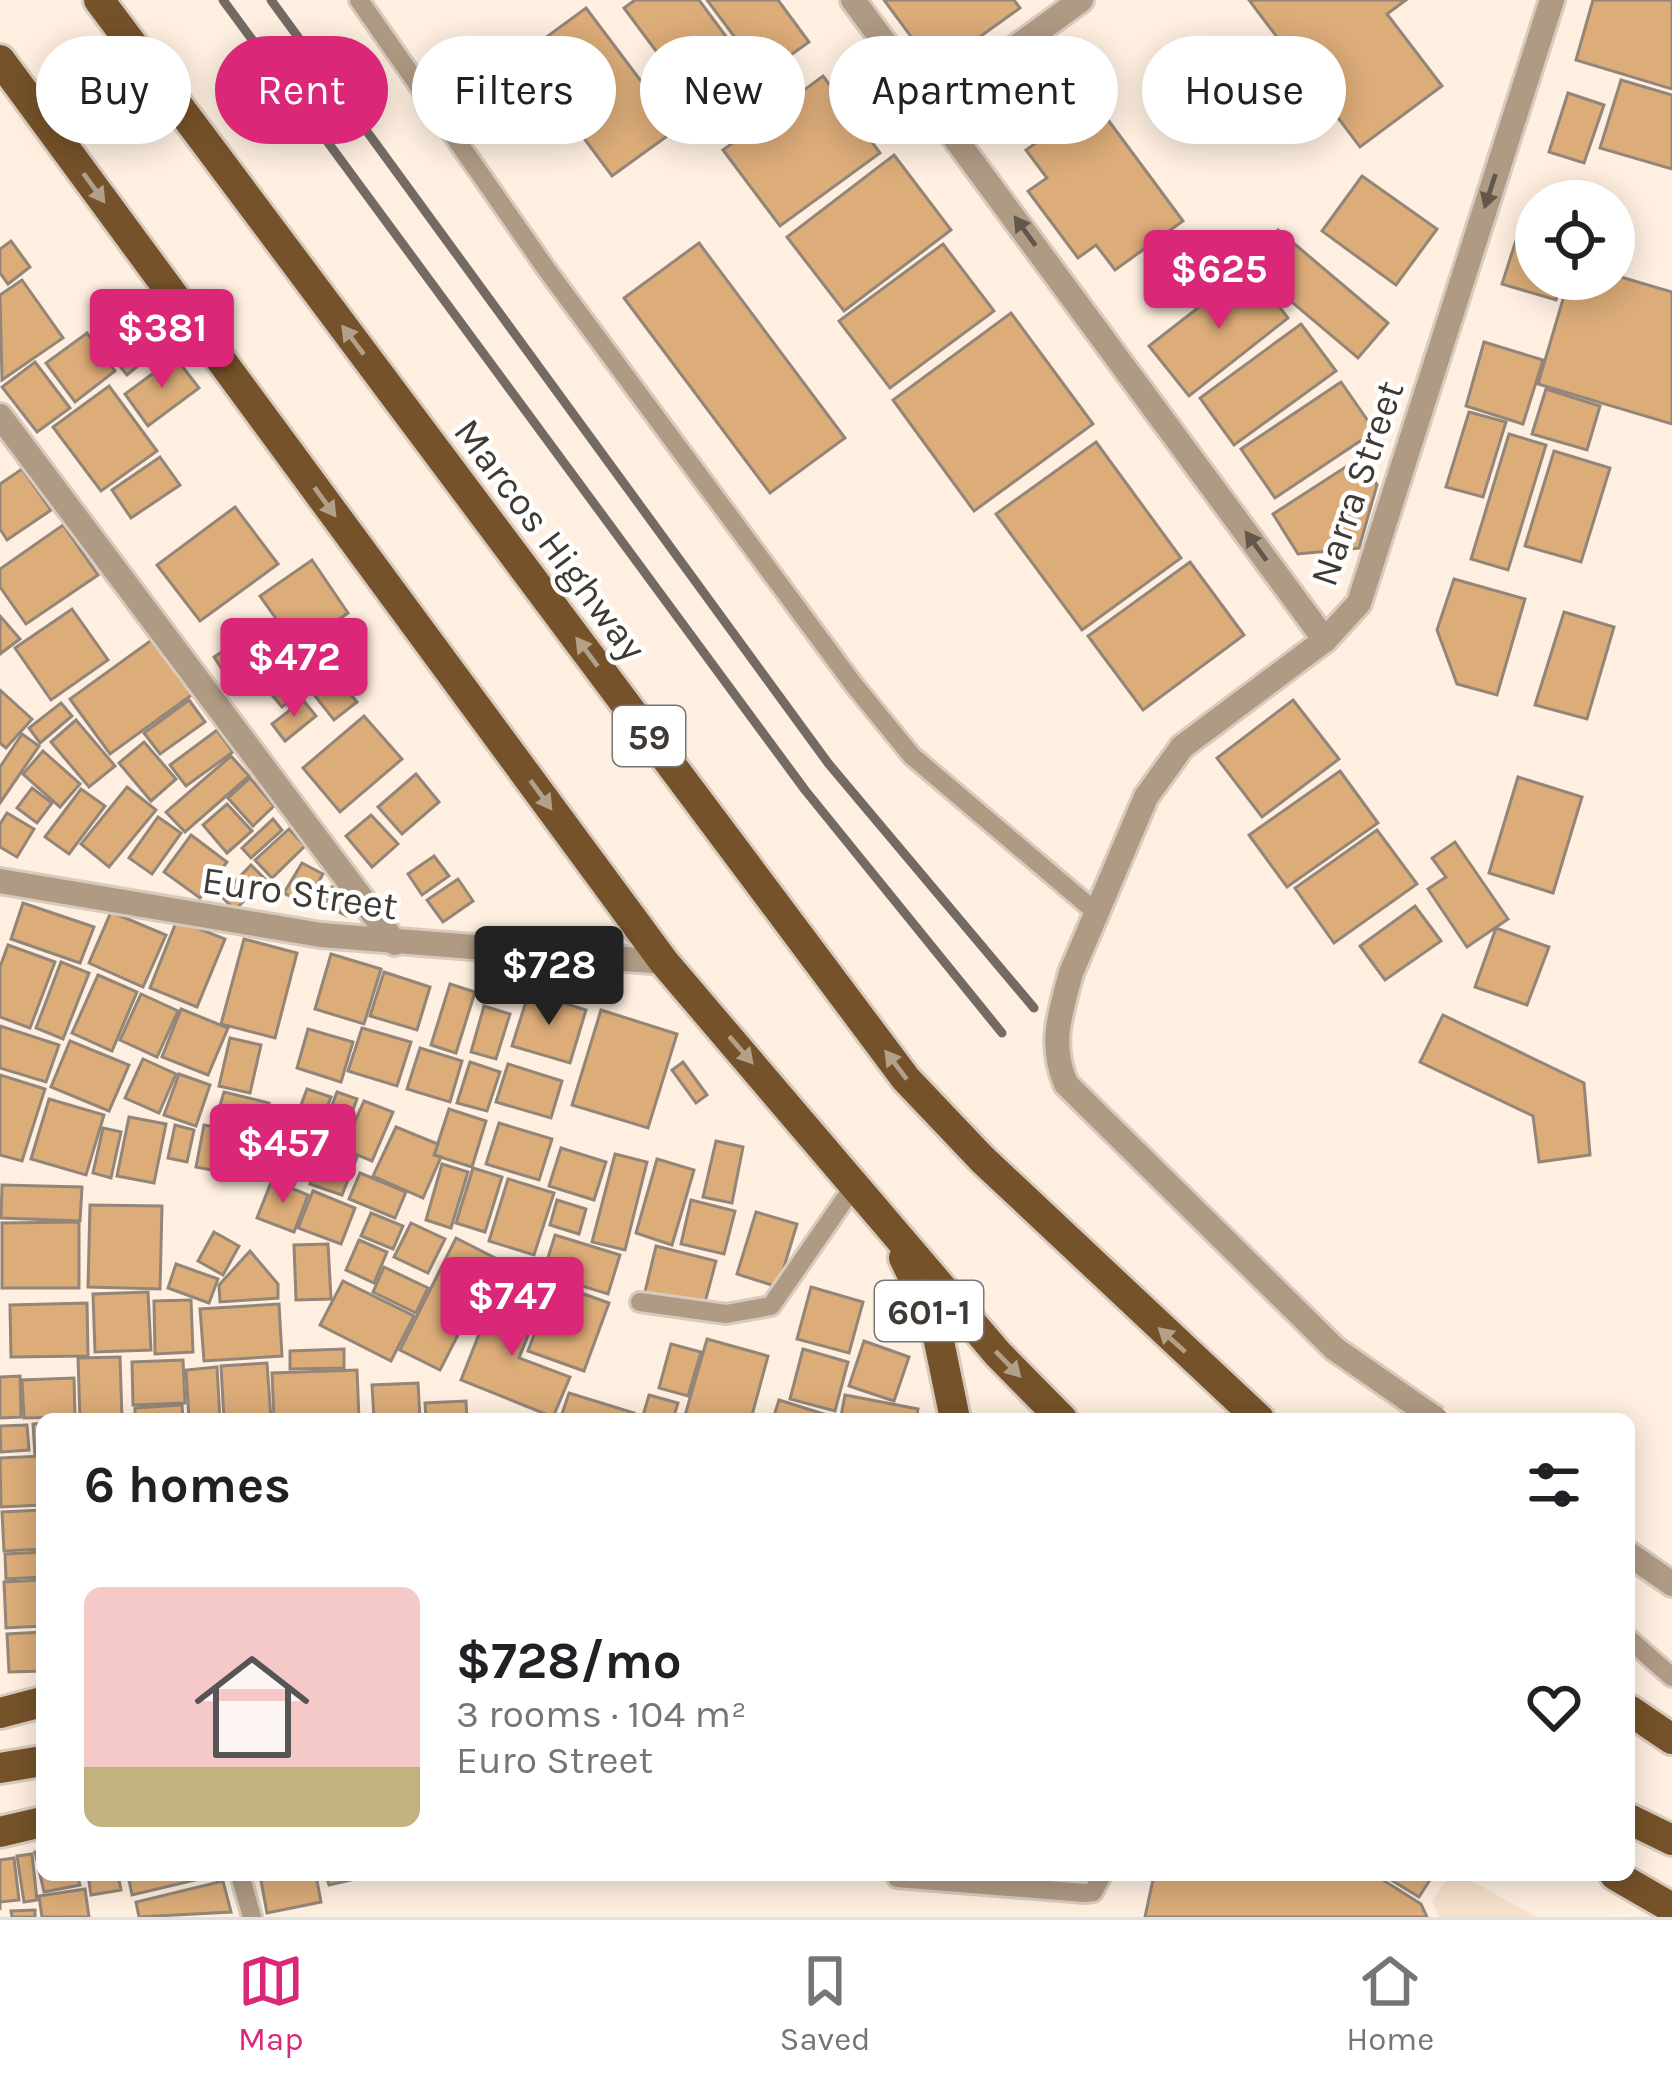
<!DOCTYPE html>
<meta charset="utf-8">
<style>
body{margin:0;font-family:Karla,sans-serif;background:#f2f2f2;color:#202124;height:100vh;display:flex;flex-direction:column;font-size:45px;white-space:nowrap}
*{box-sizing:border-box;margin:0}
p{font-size:39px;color:#757577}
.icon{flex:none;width:66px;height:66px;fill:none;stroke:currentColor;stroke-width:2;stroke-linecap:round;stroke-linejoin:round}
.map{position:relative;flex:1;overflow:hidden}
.panel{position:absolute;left:36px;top:1413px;width:1599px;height:468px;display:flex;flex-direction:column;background:#fff;border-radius:18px;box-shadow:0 6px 30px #0003}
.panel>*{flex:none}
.guide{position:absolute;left:36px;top:36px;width:1602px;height:108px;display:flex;gap:24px}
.controls{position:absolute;left:1515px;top:180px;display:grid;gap:24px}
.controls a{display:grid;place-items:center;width:120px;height:120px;border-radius:50%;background:#fff;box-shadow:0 6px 30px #0003;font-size:60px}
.price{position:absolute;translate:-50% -102px;padding:0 27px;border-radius:12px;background:#db2777;color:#fff;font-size:39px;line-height:78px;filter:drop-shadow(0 3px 6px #0008)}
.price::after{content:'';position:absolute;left:50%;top:72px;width:36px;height:27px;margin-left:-18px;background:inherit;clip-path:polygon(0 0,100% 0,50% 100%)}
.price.active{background:#222;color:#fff}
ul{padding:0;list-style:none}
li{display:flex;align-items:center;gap:36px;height:300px;padding:0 48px}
li span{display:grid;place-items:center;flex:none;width:336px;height:240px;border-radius:18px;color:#555}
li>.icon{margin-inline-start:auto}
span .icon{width:144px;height:144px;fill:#fffc;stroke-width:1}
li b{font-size:51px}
h2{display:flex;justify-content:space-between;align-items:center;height:144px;padding:0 48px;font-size:51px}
.tag{padding:0 42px;border-radius:54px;background:#fff;box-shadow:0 6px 30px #0003;font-size:42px;line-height:108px}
.tag.active{background:#db2777;color:#fff}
.tab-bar{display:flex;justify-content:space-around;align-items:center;height:168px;border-top:3px solid #e0e0e0;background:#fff;font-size:33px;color:#757577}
.tab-bar a{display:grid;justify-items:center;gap:6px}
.tab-bar .active{color:#db2777}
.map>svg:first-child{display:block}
.built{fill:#f6e2cd}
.building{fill:#dcac79;stroke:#938678;stroke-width:3}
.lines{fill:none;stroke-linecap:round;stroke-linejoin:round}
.lane-casing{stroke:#d8cbbe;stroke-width:24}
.street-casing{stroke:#d8cbbe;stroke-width:30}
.primary-casing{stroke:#d8cbbe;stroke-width:36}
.lane{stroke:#af9a84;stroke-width:18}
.street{stroke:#af9a84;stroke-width:24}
.primary{stroke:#755229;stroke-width:30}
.rail{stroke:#736b63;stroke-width:9}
.street-bridge-casing{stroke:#d8cbbe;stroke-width:30;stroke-linecap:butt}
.street-bridge{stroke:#af9a84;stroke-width:24}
.oneway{fill:#b3a089}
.oneway2{fill:#61574c}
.labels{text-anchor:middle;stroke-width:9;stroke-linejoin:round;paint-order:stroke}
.shield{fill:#fff;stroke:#797571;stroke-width:3}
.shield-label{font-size:36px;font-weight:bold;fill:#403a34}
.street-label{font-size:39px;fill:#403a34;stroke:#fff}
</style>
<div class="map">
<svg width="1672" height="1917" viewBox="0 0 1672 1917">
<rect width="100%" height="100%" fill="#feefe0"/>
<!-- built -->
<path class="built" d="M1450,1875H1461L1537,1917H1439L1432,1901Z"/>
<!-- building -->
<g class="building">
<path d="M635,0H699L773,100L720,137L624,8Z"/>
<path d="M707,0H778L809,42L763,75Z"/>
<path d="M884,0H1014L1020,8L935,69Z"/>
<path d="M1249,0H1406L1387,14L1442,86L1360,147Z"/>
<path d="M1593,0H1672V89L1576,60Z"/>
<path d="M586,8L677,129L612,176L522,55Z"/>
<path d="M823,76L880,153L780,226L723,150Z"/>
<path d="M1621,80L1672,95V169L1600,148Z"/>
<path d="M1568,93L1604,105L1584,163L1549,152Z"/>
<path d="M1094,101L1183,221L1115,270L1096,245L1078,258L1028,191L1047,178L1026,150Z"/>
<path d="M894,155L951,230L844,311L787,237Z"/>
<path d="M1362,176L1437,229L1396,285L1322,231Z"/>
<path d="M1278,230L1388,323L1358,358L1248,265Z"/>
<path d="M1519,231L1536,236V279H1563L1556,300L1502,284Z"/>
<path d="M11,241L30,267L8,284L0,273V249Z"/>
<path d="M699,243L845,438L770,493L624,298Z"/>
<path d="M943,244L994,311L890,388L839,321Z"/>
<path d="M1249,268L1288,318L1189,396L1149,346Z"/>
<path d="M1614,275L1672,292V424L1538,384L1569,279Z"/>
<path d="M22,280L63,338L2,380L0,295Z"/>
<path d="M1011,313L1093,424L974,511L893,400Z"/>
<path d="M1301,324L1336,371L1234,445L1200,398Z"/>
<path d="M87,333L115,371L75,402L46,363Z"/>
<path d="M122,333L144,361L127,375L104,347Z"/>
<path d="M1484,342L1543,360L1523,424L1466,406Z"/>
<path d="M175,357L199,388L148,426L125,394Z"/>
<path d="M35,362L70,408L37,432L2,387Z"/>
<path d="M1341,382L1375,431L1275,498L1241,449Z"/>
<path d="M109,386L157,451L101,491L53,427Z"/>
<path d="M1546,389L1600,406L1587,450L1532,434Z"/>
<path d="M1469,412L1506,422L1483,497L1446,487Z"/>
<path d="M1509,434L1546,445L1508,570L1471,559Z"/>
<path d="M1096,442L1181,558L1082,630L996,514Z"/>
<path d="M1554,451L1610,468L1581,562L1525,546Z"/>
<path d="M160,457L180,485L131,518L112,490Z"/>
<path d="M1361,457L1377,485L1359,548L1298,554L1273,514Z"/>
<path d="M22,469L51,510L7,540L0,529V484Z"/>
<path d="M235,507L278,564L200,621L157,565Z"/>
<path d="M63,525L98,575L26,624L0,587V569Z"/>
<path d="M312,560L348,613L297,648L260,596Z"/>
<path d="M1190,562L1244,635L1143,710L1088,636Z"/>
<path d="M1454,579L1525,599L1497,695L1457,684L1437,630Z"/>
<path d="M72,609L108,660L51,700L15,648Z"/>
<path d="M1564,612L1614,627L1587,719L1535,705Z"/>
<path d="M0,616L20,639L0,654Z"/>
<path d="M271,621L293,655L237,692L214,657Z"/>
<path d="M153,639L193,694L110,754L70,699Z"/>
<path d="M293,659L313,682L282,707L262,683Z"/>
<path d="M330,669L357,702L334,720L308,687Z"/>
<path d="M0,690L32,719L6,748L0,743Z"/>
<path d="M189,700L205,722L160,754L144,733Z"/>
<path d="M303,700L316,716L285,741L272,724Z"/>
<path d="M1293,700L1339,759L1262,817L1217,758Z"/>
<path d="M61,703L72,716L40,743L29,728Z"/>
<path d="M364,716L402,759L340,812L303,768Z"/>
<path d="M76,720L115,766L89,787L51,742Z"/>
<path d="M217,730L233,752L186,786L170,765Z"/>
<path d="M22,734L39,746L0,803V767Z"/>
<path d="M144,742L176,779L151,801L119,763Z"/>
<path d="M43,751L80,784L60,807L23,774Z"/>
<path d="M231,756L249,776L185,832L166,812Z"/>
<path d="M1340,771L1378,823L1287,887L1249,835Z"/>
<path d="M416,774L439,802L402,834L378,807Z"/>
<path d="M1518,777L1582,797L1553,893L1489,873Z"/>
<path d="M250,778L274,806L253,826L228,798Z"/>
<path d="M127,787L156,810L109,867L81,844Z"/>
<path d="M32,788L52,803L37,823L17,808Z"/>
<path d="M81,789L105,806L69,854L45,837Z"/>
<path d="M227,804L252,831L227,853L203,825Z"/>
<path d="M7,813L34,829L17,857L0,847V824Z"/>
<path d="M371,815L398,844L372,867L346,836Z"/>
<path d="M158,817L181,833L152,874L129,858Z"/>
<path d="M273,819L282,830L251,858L242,848Z"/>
<path d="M289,829L305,846L272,878L255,860Z"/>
<path d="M1377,830L1417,884L1334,943L1295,888Z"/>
<path d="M191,835L227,862L200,898L164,872Z"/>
<path d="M1455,842L1508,919L1467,947L1428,889L1446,877L1432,858Z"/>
<path d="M434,856L449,876L422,895L408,874Z"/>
<path d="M302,863L323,874L305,905L284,893Z"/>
<path d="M251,865L265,879L235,910L221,896Z"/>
<path d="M458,879L473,901L443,922L427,900Z"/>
<path d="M332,887L357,900L347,916L323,904Z"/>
<path d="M23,903L94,927L80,963L11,939Z"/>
<path d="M1415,906L1441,941L1385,980L1360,946Z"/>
<path d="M111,912L166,935L143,987L89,963Z"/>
<path d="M177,920L225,939L197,1007L150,988Z"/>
<path d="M1496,928L1549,947L1527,1005L1475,987Z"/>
<path d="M244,939L297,953L275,1038L221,1024Z"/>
<path d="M8,945L55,962L30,1028L0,1017V967Z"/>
<path d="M331,954L381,969L364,1024L315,1009Z"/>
<path d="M61,962L89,973L63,1039L36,1028Z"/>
<path d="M384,972L430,987L417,1030L370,1016Z"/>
<path d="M98,975L137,992L112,1051L72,1033Z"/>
<path d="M450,984L475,992L456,1053L431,1045Z"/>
<path d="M529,992L586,1010L570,1063L512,1046Z"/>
<path d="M141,994L178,1011L157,1057L120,1040Z"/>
<path d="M484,1006L510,1014L496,1059L471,1052Z"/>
<path d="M181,1009L228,1028L208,1075L162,1057Z"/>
<path d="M601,1010L677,1034L648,1128L572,1105Z"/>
<path d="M1443,1015L1584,1083L1590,1155L1539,1162L1533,1116L1420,1062Z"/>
<path d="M0,1026L59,1045L46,1082L0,1068Z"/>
<path d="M362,1028L411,1042L397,1086L348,1071Z"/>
<path d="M308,1029L353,1042L341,1082L297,1068Z"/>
<path d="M230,1038L261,1045L250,1093L219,1086Z"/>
<path d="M70,1041L129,1065L109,1111L51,1087Z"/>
<path d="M420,1048L462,1061L450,1102L407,1089Z"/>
<path d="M143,1059L176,1074L159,1113L125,1098Z"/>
<path d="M470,1062L500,1072L487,1111L457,1103Z"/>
<path d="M683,1062L707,1095L696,1103L672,1070Z"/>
<path d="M508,1064L562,1081L551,1118L496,1102Z"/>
<path d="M179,1074L210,1085L196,1126L164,1115Z"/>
<path d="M0,1075L45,1089L22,1161L0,1155Z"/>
<path d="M307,1089L331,1097L314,1141L291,1132Z"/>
<path d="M224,1092L269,1103L264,1119L219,1109Z"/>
<path d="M337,1092L357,1099L339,1147L319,1140Z"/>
<path d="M49,1099L104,1115L86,1175L31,1159Z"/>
<path d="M364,1101L393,1112L372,1161L343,1149Z"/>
<path d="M449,1109L486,1121L472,1167L434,1155Z"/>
<path d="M129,1117L166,1124L154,1183L117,1176Z"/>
<path d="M499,1123L552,1139L539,1180L486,1164Z"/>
<path d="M175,1125L194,1130L187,1162L168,1158Z"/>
<path d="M204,1125L255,1134L248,1177L196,1167Z"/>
<path d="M396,1127L438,1144L434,1155L441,1157L423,1198L373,1176Z"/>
<path d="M103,1128L121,1132L111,1178L93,1173Z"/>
<path d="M283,1136L310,1147L294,1185L267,1174Z"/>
<path d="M716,1141L743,1147L732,1203L703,1197Z"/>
<path d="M326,1145L357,1157L342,1195L310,1184Z"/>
<path d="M561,1148L606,1162L594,1200L549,1186Z"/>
<path d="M615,1154L647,1162L625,1250L592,1242Z"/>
<path d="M657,1159L694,1170L672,1245L636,1233Z"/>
<path d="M442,1164L468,1172L451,1228L426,1220Z"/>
<path d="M473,1168L502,1177L485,1232L456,1223Z"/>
<path d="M360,1173L406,1192L395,1218L349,1199Z"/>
<path d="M508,1179L554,1193L534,1255L489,1241Z"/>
<path d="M272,1180L308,1195L294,1232L257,1218Z"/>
<path d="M2,1185L82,1187L80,1221L1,1218Z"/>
<path d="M313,1191L355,1208L341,1244L298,1228Z"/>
<path d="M557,1200L586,1209L579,1234L550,1225Z"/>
<path d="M691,1200L735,1211L724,1254L681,1244Z"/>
<path d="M90,1205L162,1206L160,1289L88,1287Z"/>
<path d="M756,1212L797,1224L778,1287L737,1274Z"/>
<path d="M371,1213L403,1226L393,1249L361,1236Z"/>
<path d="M79,1222V1288H2V1223Z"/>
<path d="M411,1223L445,1239L428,1273L394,1257Z"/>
<path d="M214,1232L239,1246L223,1275L198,1261Z"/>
<path d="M555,1235L620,1255L608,1294L543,1274Z"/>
<path d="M456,1238L497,1259L440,1370L400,1350Z"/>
<path d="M359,1240L387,1252L374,1283L346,1270Z"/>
<path d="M328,1244L331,1299L296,1300L294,1245Z"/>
<path d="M656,1246L716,1261L703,1310L644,1296Z"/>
<path d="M250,1251L278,1284V1298L220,1302L219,1285Z"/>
<path d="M176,1264L218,1279L209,1303L168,1288Z"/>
<path d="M384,1267L428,1288L416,1313L373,1292Z"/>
<path d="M343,1281L414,1316L391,1361L320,1325Z"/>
<path d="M553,1283L609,1303L584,1371L528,1351Z"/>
<path d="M811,1287L863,1302L849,1353L797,1339Z"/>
<path d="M496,1291L539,1308L519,1358L570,1377L553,1417L461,1380Z"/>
<path d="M148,1292L151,1350L95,1352L93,1294Z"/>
<path d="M191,1300L193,1352L155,1354L154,1301Z"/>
<path d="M87,1303L88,1356L11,1357L10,1305Z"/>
<path d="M279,1304L282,1356L204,1361L200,1309Z"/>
<path d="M707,1339L768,1356L751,1419H684Z"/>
<path d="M864,1341L909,1357L894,1401L849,1386Z"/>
<path d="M671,1344L701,1352L688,1396L659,1388Z"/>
<path d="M344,1349V1368L290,1369V1351Z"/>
<path d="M803,1349L848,1362L835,1411L790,1399Z"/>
<path d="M120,1357L122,1419H80L78,1358Z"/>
<path d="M183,1360L185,1403L133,1405L132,1362Z"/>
<path d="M267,1363L271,1419H224L221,1366Z"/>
<path d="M217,1367L220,1419H189L186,1370Z"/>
<path d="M357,1370L359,1419H274L272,1373Z"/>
<path d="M20,1376L21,1417L0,1418V1377Z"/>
<path d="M74,1378L75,1417L24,1418L22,1380Z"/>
<path d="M418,1383L420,1419H374L372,1385Z"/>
<path d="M569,1393L634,1413L632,1419L561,1417Z"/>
<path d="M649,1395L678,1403L673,1419H642Z"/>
<path d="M845,1395L918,1409L916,1419L841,1416Z"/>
<path d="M779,1400L830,1416L829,1419H773Z"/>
<path d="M466,1401L467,1419H426L425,1403Z"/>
<path d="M182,1405L183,1419H135V1408Z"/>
<path d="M42,1423V1455L35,1456L33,1424Z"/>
<path d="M27,1425L29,1450L1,1452L0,1426Z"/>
<path d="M42,1456V1505L1,1507L0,1458Z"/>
<path d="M42,1510V1549L4,1551L2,1512Z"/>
<path d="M42,1552V1577L6,1579L5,1554Z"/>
<path d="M42,1580V1626L6,1628L4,1582Z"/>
<path d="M42,1632V1671L9,1672L7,1634Z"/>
<path d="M42,1850V1875H77L80,1885L44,1892L35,1852Z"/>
<path d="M32,1854L37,1900L24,1902L17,1856Z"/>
<path d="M14,1858L19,1900L0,1902V1910V1860Z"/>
<path d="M88,1875H118L121,1890L91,1895Z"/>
<path d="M128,1875H216L132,1895Z"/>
<path d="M260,1875H316L321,1902L267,1913Z"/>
<path d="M326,1875H373L329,1885Z"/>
<path d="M1154,1875H1375L1421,1904L1427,1917H1145Z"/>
<path d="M1383,1875H1433L1419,1897Z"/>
<path d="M223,1881L231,1912L139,1917L136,1902Z"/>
<path d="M85,1889L89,1917H42L39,1896Z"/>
<path d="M35,1910V1917H12L11,1911Z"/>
</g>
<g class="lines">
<defs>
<g id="lane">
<path d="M359,0L547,270L854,685L912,756L1097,913"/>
<path d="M640,1302L726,1314L771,1306L856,1183"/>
<path d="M1629,1639L1672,1677"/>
<path d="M240,1875L252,1917"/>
<path d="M897,1878L1085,1893L1093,1892L1102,1875"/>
</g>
<g id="street">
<path d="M853,0L1325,640"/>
<path d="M934,107L1081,0"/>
<path d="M0,416L395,943"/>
<path d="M0,881L321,935L664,962"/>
<path d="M1071,973L1146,797L1182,747L1325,640L1359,603L1552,0"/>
<path d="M1629,1554L1672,1584"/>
</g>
<g id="primary">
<path d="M99,0L906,1079L982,1159L1259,1419"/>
<path d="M0,60L664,962L998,1354L1062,1419"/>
<path d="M904,1258L935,1322L955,1419"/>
<path d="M1629,1710L1672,1739"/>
<path d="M0,1713L42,1702"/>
<path d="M0,1768L42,1761"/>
<path d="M1629,1819L1672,1840"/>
<path d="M0,1832L42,1822"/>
<path d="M1615,1875L1672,1908"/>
</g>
</defs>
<!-- lane casing -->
<use href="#lane" class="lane-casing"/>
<!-- street casing -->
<use href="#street" class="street-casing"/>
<!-- primary casing -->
<use href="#primary" class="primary-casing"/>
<!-- lane -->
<use href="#lane" class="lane"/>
<!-- street -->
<use href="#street" class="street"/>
<!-- primary -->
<use href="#primary" class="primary"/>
<!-- rail -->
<g class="rail">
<path d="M223,0L805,790L1002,1033"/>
<path d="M271,0L828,763L1034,1008"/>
</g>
<defs>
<path id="street-bridge" d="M1071,973C1060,1014 1049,1044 1066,1084L1335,1349L1436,1419"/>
</defs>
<!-- street-bridge casing -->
<use href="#street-bridge" class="street-bridge-casing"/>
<!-- street-bridge -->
<use href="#street-bridge" class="street-bridge"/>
</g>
<!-- one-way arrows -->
<defs><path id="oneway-solid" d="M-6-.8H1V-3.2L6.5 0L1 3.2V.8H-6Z" transform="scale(3)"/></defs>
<g class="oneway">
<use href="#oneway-solid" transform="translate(94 188) rotate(54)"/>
<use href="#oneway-solid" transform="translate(353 340) rotate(-127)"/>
<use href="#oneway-solid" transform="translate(325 502) rotate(54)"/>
<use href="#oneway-solid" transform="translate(587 652) rotate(-127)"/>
<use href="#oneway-solid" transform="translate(541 795) rotate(54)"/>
<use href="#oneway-solid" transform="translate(741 1050) rotate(49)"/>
<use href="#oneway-solid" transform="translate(896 1065) rotate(-127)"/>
<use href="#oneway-solid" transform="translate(1172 1340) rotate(-138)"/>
<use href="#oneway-solid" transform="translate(1008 1364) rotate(46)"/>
</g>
<g class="oneway2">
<use href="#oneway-solid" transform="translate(1490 191) rotate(108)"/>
<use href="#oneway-solid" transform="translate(1025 231) rotate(-126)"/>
<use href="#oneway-solid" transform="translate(1256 546) rotate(-126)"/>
</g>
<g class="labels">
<!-- shield labels -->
<g class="shield">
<rect x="613" y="706" width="72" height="60" rx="9"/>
<rect x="875" y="1281" width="108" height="60" rx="9"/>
</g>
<g class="shield-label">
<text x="649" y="749">59</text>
<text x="929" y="1324">601-1</text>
</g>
<!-- street labels -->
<g class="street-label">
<text transform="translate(1356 483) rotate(-71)" y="14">Narra Street</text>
<text transform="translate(551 539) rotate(53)" y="14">Marcos Highway</text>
<text transform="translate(300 892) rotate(8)" y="14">Euro Street</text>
</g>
</g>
</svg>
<div class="controls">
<a><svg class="icon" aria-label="locate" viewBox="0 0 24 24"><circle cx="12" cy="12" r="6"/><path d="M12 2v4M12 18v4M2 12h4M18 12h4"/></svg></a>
</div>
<b class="price" style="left:1219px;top:332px">$625</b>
<b class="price" style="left:162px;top:391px">$381</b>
<b class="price" style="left:294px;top:720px">$472</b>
<b class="price active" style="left:549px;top:1028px">$728</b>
<b class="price" style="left:283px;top:1206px">$457</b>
<b class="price" style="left:512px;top:1359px">$747</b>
<div class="guide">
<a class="tag">Buy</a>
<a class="tag active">Rent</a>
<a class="tag">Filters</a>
<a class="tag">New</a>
<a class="tag">Apartment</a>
<a class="tag">House</a>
</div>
<section class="panel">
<h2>6 homes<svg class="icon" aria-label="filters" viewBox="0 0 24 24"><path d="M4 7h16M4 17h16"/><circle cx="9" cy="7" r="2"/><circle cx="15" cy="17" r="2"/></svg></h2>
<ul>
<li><span style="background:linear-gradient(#f6c9c9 75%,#c2b280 0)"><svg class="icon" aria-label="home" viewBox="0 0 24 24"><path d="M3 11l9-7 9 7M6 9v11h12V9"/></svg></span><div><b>$728/mo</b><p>3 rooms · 104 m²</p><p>Euro Street</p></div><svg class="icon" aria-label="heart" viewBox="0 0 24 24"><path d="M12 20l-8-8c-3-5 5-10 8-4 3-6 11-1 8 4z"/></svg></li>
</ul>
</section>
</div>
<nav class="tab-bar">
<a class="active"><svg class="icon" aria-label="map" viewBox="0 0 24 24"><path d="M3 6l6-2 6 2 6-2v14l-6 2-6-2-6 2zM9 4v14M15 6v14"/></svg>Map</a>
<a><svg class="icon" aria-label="saved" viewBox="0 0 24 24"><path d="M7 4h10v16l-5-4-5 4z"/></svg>Saved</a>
<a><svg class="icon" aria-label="home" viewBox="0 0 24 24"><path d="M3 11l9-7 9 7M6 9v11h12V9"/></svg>Home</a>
</nav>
